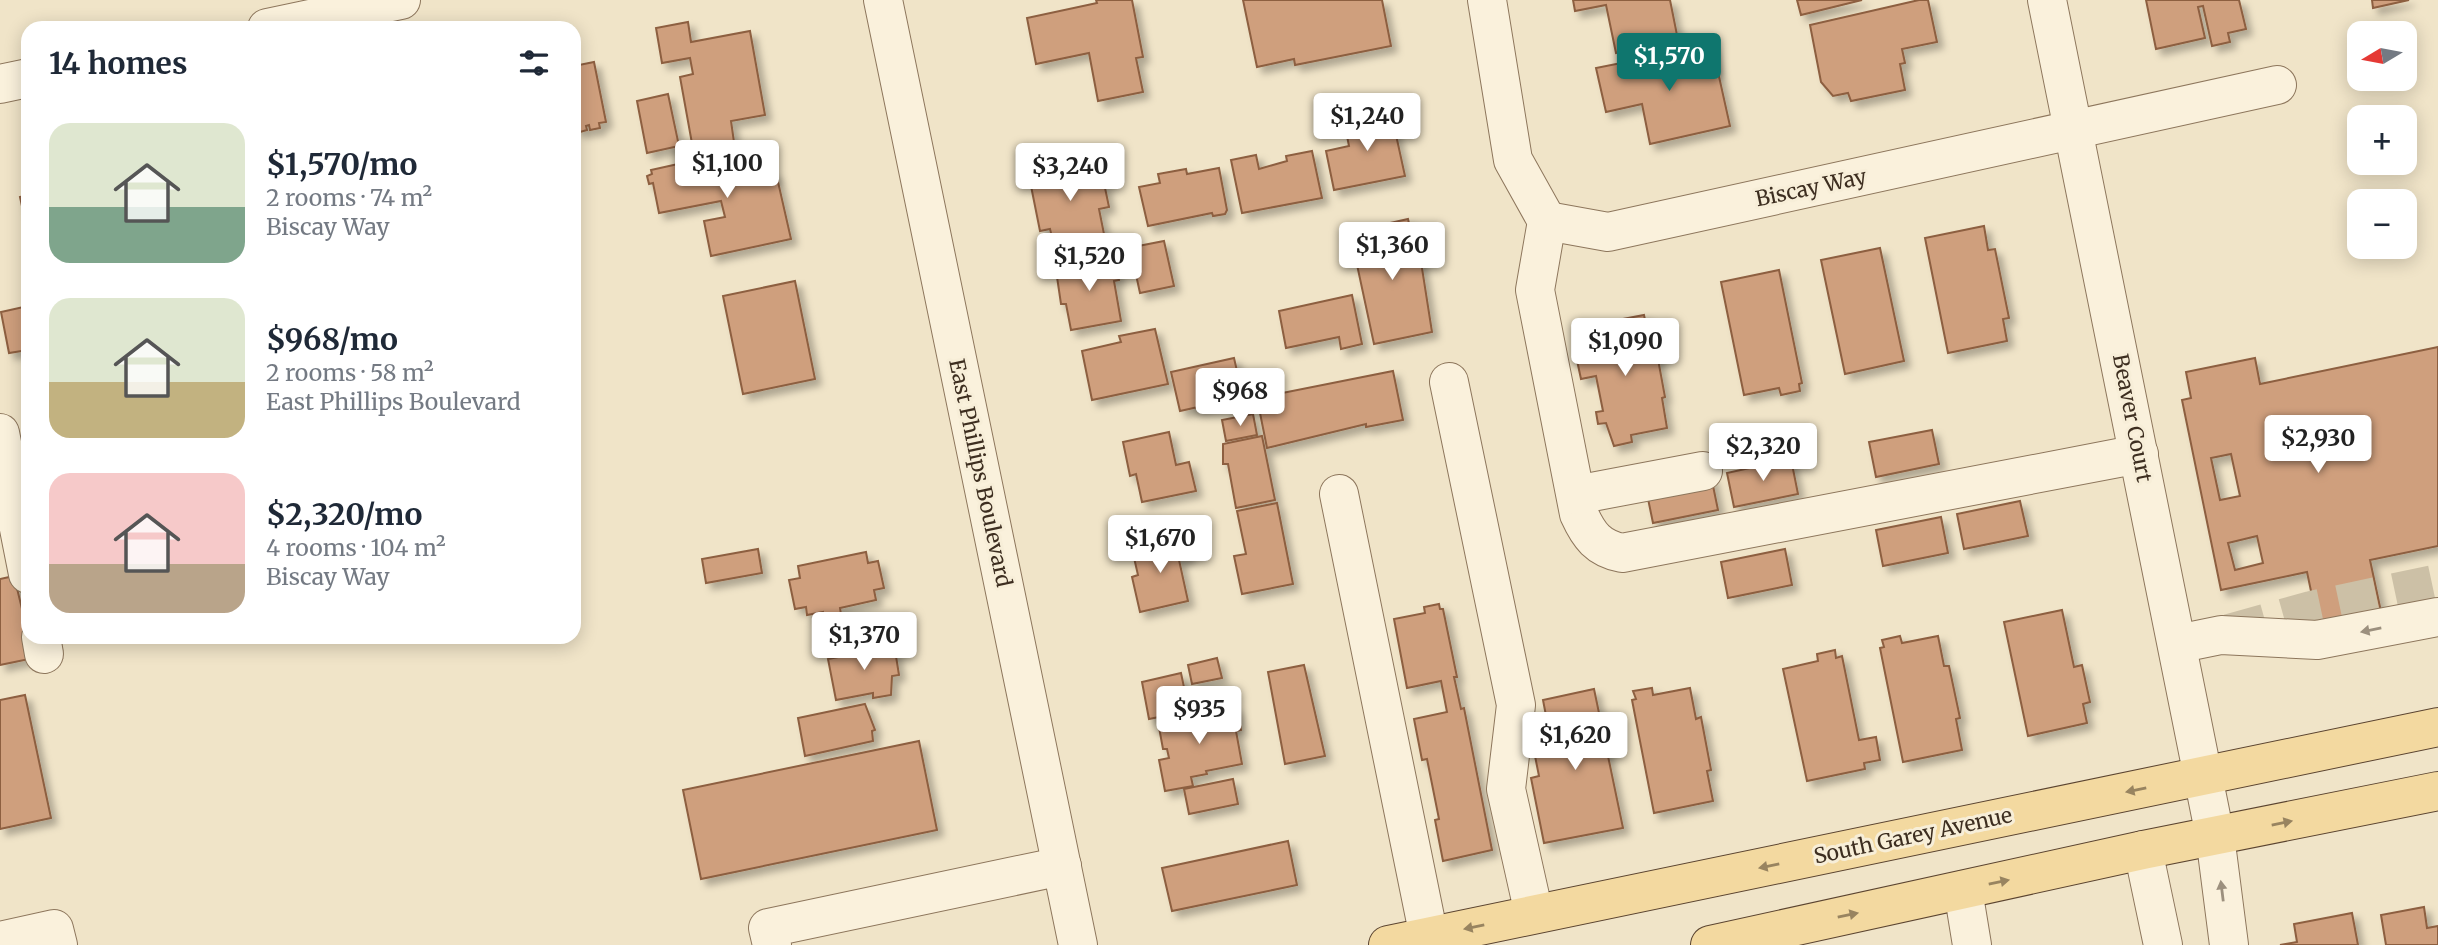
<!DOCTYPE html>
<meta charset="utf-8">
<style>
body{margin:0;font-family:Merriweather,serif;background:#f2f2f3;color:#1f2937;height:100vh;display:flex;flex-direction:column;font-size:26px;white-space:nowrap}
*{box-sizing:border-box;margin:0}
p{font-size:23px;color:#747a83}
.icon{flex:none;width:38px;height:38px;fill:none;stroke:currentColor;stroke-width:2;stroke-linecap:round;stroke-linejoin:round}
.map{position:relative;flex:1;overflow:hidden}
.panel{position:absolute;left:21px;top:21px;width:560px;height:623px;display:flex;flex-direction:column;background:#fff;border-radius:21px;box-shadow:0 4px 18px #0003}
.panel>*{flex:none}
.needle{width:46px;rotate:260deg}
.buttons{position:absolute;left:2347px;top:21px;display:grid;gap:14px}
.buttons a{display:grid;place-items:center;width:70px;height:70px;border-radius:14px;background:#fff;box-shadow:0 4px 18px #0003;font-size:35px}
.price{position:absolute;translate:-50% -60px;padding:0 16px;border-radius:7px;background:#fff;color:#222;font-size:23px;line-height:46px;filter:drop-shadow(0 2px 4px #0008)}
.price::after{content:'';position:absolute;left:50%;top:42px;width:21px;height:16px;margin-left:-10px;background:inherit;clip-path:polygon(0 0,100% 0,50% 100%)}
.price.active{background:#0f766e;color:#fff}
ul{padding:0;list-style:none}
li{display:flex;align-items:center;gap:21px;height:175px;padding:0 28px}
li span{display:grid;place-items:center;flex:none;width:196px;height:140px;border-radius:21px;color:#555}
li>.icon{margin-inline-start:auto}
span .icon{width:84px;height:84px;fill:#fffc;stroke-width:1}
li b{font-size:30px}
h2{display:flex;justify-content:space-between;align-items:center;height:84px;padding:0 28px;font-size:30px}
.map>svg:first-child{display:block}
.building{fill:#cf9f7d;stroke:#8d5f41;stroke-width:2;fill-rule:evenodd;filter:url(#shadow)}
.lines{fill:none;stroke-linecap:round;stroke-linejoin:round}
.minor-tunnel{stroke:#ccc0a6;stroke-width:38;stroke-dasharray:38 19;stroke-linecap:butt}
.minor-casing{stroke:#8d765c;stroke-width:40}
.major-casing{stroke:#5b4430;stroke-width:40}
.minor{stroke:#faf1dc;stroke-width:38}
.major{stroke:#f3d9a0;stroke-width:38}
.oneway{fill:#9c907e}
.oneway2{fill:#988460}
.labels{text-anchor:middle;stroke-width:6;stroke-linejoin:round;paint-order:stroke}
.street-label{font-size:21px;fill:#3d2e20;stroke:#f7eed8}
</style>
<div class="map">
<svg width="2438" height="945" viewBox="0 0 2438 945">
<defs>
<filter id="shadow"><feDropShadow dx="6" dy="6" stdDeviation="3.5" flood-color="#0004"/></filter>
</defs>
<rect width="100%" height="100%" fill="#f0e4c8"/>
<!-- building -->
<g class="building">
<path d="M1096,0H1132L1143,57L1136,58L1143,92L1098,101L1089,53L1036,64L1027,18L1097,3Z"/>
<path d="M1243,0H1382L1391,46L1295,65L1294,59L1257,67Z"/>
<path d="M1573,0H1670L1678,40L1616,53L1606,5L1575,11Z"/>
<path d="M1797,0H1862L1801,15Z"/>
<path d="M1919,0H1928L1937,42L1902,49L1905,63L1900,64L1905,90L1851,101L1848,93L1833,96L1821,82L1810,25Z"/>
<path d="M2146,0H2239L2246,29L2228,33L2230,42L2212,46L2203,6L2198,7L2205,38L2156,49Z"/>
<path d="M2372,0H2409L2373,8Z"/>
<path d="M688,22L691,42L750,31L765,115L731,121L734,142L693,149L680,77L693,74L690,58L662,63L656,28Z"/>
<path d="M1712,45L1730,126L1650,144L1642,104L1606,112L1596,68Z"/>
<path d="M594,62L606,122L599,123L600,128L590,130L589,125L586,126L587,130L580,132L579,128L574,129V66Z"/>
<path d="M668,94L679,146L647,153L637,101Z"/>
<path d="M1391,112L1405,176L1334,190L1326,151L1349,146L1344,121Z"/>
<path d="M1087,151L1094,184L1104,183L1109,207L1099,209L1106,244L1056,254L1050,229L1040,231L1028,171L1064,163L1062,156Z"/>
<path d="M1312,151L1322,198L1242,213L1231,160L1256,155L1259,169L1287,161L1286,156Z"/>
<path d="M762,154L766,174L776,173L791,239L711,256L704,221L725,217L721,201L659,213L653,183L649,184L647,176L652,174L651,170L714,156L715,164Z"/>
<path d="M1219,168L1227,210L1225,214L1213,216L1212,213L1148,226L1139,187L1160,183L1158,174L1186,169L1187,174Z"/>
<path d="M28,195V234L20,197Z"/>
<path d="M1408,219L1415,250L1419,249L1432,332L1374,344L1350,232Z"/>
<path d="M1984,226L1988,250L1995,249L2009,318L2003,319L2007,341L1948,353L1925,238Z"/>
<path d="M1164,241L1174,286L1140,293L1135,270L1130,271L1128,262L1132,261L1128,248Z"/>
<path d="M1880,248L1904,361L1845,374L1821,260Z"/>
<path d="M1108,256L1111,269L1116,268L1119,280L1114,281L1121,321L1071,330L1066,304H1061L1057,277H1061L1059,266Z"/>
<path d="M1779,270L1802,383L1799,384L1800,391L1781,395L1779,388L1744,395L1721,282Z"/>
<path d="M795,281L815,379L743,394L723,296Z"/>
<path d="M1352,295L1362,344L1341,349L1339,337L1286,348L1279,311Z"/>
<path d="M28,306V350L9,353L1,312Z"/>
<path d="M1644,315L1650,344L1655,343L1665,397L1662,398L1667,428L1631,435L1632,442L1614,446L1606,423L1598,424L1596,412L1603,411L1596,376L1581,379L1575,351L1590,348L1586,326Z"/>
<path d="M1155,329L1168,384L1092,400L1082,351L1121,342L1119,336Z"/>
<path d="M2438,347V546L2370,560L2383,621L2320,634L2307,572L2221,590L2182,400L2191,398L2186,372L2255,358L2260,384ZM2231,454L2240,496L2220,500L2211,458ZM2257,536L2263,563L2235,570L2228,543Z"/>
<path d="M1234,358L1243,397L1180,411L1171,372Z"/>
<path d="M1393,371L1403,420L1366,427V424L1267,448L1257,398Z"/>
<path d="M1253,414L1257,435L1226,441L1222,420Z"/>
<path d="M1932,430L1939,464L1876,477L1869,442Z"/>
<path d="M1169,432L1176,465L1189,462L1196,491L1142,502L1136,474L1130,476L1123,442Z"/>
<path d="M1262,436L1275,500L1236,508L1228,464H1223V444Z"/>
<path d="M1791,459L1798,494L1734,507L1727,473Z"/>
<path d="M1711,476L1718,510L1653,523L1646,489Z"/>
<path d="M2020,501L2028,536L1964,549L1957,514Z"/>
<path d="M1277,503L1293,584L1242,594L1234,556L1246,554L1237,511Z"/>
<path d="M1941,517L1948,553L1883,566L1876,530Z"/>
<path d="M1175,539L1186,542L1189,557L1179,560L1188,601L1140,612L1132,577L1138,575L1132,549Z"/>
<path d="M758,549L762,573L706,583L702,559Z"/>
<path d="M1785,549L1792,585L1728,598L1721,562Z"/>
<path d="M866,552L868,563L878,561L884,588L874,590L876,600L840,608L841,614L824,617L823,612L807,615L806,607L795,609L789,580L800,578L798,566Z"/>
<path d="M14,576L34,658L0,665V579Z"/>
<path d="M1439,604L1440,609H1443L1457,677H1454L1461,709L1464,708L1492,850L1443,861L1435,820L1439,819L1427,759L1422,760L1414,719L1447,712L1441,681L1407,688L1394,619L1425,613L1424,607Z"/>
<path d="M2062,610L2074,667L2082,665L2090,702L2083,704L2087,723L2028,736L2004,622Z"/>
<path d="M1900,636L1902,643L1938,636L1944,666H1949L1960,718L1956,719L1962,750L1903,762L1880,648L1884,647L1882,640Z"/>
<path d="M884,642L887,652L895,650L899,675L892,676L891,695L873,698V693L836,700L828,659L849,655L847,649Z"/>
<path d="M1835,650L1836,658L1842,656L1859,740L1876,737L1880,760L1864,763L1865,769L1807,781L1783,669L1818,661L1817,654Z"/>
<path d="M1217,658L1222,678L1192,684L1188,665Z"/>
<path d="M1304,665L1325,756L1285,764L1268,672Z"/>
<path d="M1181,673L1189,711L1149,719L1142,682Z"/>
<path d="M1652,688L1653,695L1690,688L1696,719L1701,717L1711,770L1707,771L1713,801L1654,813L1632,700L1636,699L1633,691Z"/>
<path d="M1594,689L1623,828L1544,843L1531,778L1539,776L1534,751L1552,747L1543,700Z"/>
<path d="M25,695L51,818L0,829V700Z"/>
<path d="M865,704L875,730L872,731L873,741L805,756L798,718Z"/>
<path d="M1236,707L1241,730L1236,731L1242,764L1206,771L1207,774L1191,777L1193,786L1165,791L1159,760L1169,758L1167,749H1163L1158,722Z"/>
<path d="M919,741L937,830L701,879L683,790Z"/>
<path d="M1233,779L1238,804L1189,814L1184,789Z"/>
<path d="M1288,841L1297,885L1172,911L1162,868Z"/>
<path d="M2424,907L2427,928L2438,926V945H2386L2381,915Z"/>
<path d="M2352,913L2358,945H2280L2297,942L2294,924Z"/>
</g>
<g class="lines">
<!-- minor-tunnel -->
<path class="minor-tunnel" d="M2229,633L2311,610L2438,583"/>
<defs>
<g id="minor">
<path d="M883,0L1078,945"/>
<path d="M1487,0L1513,160L1547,221"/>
<path d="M2047,0L2215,836L2229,945"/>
<path d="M267,28L401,0"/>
<path d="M0,84L28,78"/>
<path d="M1547,221L1535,290L1579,514C1589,536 1598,548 1622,553L2139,454"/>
<path d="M1547,221L1608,232L2277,85"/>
<path d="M1449,382L1516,705L1506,789L1534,914"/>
<path d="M0,433L28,574"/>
<path d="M1339,494L1429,937"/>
<path d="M1576,495L1703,471"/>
<path d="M41,637L44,654"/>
<path d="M2177,644L2221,635L2317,640L2438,617"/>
<path d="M2143,850L2163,945"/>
<path d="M1963,890L1972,945"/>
<path d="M0,941L54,929L58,945"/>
<path d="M772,945L768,928L1062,866"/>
</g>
<g id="major">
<path d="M1388,945L2438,727"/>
<path d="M1710,945L2143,850L2438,791"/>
</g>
</defs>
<!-- minor casing -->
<use href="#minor" class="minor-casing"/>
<!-- major casing -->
<use href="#major" class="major-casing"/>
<!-- minor -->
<use href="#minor" class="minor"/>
<!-- major -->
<use href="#major" class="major"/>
</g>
<!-- one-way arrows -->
<defs><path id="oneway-solid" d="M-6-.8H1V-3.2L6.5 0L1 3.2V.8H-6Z" transform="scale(1.75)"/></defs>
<g class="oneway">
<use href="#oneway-solid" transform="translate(2371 630) rotate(169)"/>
<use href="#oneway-solid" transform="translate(2222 891) rotate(-97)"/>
</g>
<g class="oneway2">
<use href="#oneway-solid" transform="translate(2136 790) rotate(168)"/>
<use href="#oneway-solid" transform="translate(2282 823) rotate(-11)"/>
<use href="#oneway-solid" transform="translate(1769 866) rotate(168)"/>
<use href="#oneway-solid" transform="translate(1999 882) rotate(-12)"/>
<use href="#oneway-solid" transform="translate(1848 915) rotate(-12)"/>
<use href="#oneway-solid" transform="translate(1474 927) rotate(168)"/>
</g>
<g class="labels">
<!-- street labels -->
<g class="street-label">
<text transform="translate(1811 188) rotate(-12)" y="7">Biscay Way</text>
<text transform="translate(2132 418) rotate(79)" y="7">Beaver Court</text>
<text transform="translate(980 473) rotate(78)" y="7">East Phillips Boulevard</text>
<text transform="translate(1913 836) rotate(-12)" y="7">South Garey Avenue</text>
</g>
</g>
</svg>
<div class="buttons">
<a><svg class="needle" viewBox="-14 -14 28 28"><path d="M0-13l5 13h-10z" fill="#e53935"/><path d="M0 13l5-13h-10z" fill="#747a83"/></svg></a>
<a>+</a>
<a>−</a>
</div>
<b class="price active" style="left:1669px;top:93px">$1,570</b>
<b class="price" style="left:1367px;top:153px">$1,240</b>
<b class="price" style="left:727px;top:200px">$1,100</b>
<b class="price" style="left:1070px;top:203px">$3,240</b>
<b class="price" style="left:1392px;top:282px">$1,360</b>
<b class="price" style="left:1089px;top:293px">$1,520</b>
<b class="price" style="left:1625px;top:378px">$1,090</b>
<b class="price" style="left:1240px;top:428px">$968</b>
<b class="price" style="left:2318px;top:475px">$2,930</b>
<b class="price" style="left:1763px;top:483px">$2,320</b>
<b class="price" style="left:1160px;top:575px">$1,670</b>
<b class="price" style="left:864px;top:672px">$1,370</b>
<b class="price" style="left:1199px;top:746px">$935</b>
<b class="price" style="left:1575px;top:772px">$1,620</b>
<section class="panel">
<h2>14 homes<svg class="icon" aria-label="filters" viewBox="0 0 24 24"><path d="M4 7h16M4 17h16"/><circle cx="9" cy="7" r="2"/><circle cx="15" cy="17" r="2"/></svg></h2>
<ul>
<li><span style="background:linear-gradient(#dfe7d0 60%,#7fa58c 0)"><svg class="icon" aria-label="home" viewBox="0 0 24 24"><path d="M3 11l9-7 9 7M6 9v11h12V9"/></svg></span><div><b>$1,570/mo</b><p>2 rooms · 74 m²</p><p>Biscay Way</p></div></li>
<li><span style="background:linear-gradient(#dfe7d0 60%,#c2b280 0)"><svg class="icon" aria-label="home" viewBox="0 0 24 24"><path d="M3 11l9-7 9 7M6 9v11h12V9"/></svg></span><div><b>$968/mo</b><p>2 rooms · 58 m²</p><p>East Phillips Boulevard</p></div></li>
<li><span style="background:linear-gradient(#f6c9c9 65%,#b9a48a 0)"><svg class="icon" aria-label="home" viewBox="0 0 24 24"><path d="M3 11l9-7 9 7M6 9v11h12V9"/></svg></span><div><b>$2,320/mo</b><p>4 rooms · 104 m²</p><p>Biscay Way</p></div></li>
</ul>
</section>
</div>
